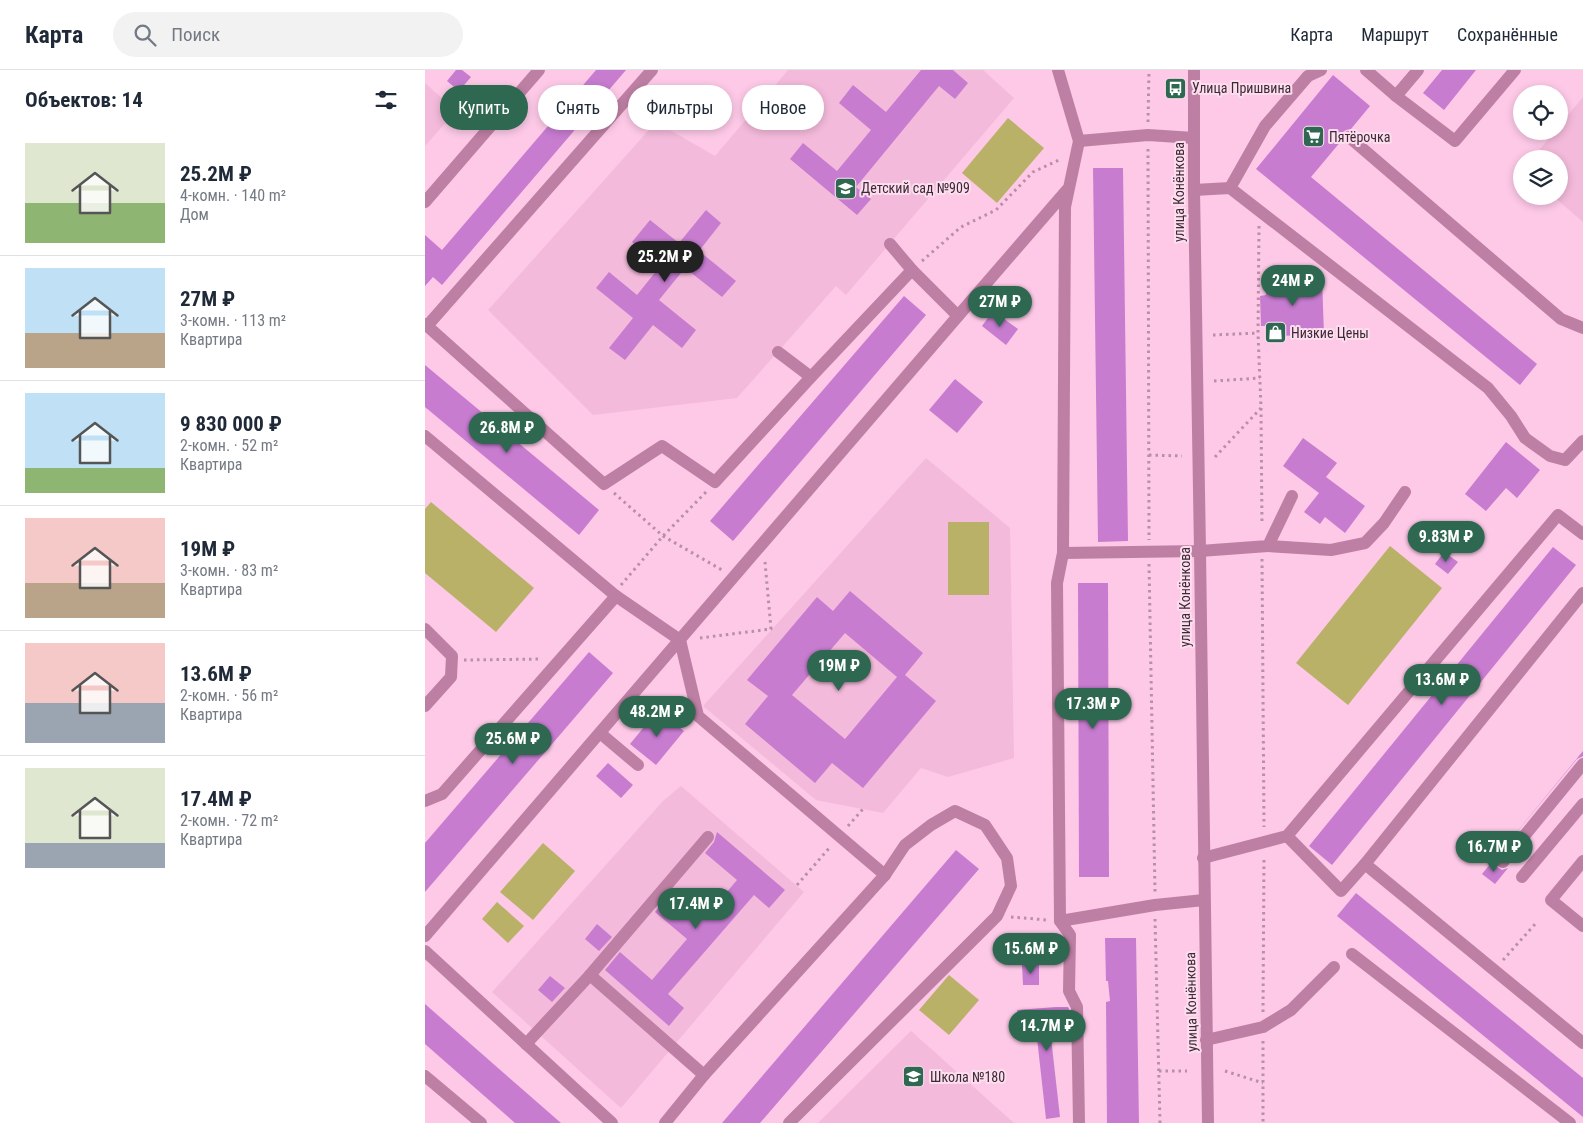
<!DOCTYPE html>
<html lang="ru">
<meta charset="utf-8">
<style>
body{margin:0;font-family:"Roboto Condensed",sans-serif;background:#f2f2f3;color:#1f2937;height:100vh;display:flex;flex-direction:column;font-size:19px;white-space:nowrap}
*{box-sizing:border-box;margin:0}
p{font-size:16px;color:#747a83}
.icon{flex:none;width:28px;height:28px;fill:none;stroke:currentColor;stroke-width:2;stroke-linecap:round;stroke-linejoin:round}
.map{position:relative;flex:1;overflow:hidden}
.side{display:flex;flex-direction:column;background:#fff;width:425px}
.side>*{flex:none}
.hud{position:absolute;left:15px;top:15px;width:475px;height:45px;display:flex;gap:10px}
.controls{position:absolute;left:1088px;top:15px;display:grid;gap:10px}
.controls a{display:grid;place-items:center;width:55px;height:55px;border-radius:50%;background:#fff;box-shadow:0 2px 8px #0003;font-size:25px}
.price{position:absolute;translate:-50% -42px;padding:0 11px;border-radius:18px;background:#2f6850;color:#fff;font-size:16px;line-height:32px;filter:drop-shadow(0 1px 2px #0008)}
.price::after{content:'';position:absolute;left:50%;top:30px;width:15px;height:11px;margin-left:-8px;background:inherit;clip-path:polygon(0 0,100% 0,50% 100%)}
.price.current{background:#222;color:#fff}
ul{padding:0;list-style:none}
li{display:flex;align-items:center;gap:15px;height:125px;padding:0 25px}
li+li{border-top:1px solid #e0e1e3}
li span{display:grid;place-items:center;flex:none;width:140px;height:100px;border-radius:0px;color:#555}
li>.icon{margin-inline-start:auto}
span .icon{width:60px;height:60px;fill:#fffc;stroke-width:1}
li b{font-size:21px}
h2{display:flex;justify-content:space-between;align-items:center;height:60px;padding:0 25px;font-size:21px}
.pill{padding:0 18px;border-radius:22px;background:#fff;box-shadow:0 2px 8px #0003;font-size:18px;line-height:45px}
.pill.current{background:#2f6850;color:#fff}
header{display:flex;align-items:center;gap:30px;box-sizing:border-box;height:70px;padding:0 25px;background:#fff;border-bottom:1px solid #e0e1e3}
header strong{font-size:24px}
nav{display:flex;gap:28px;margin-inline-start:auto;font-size:18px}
.search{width:350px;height:45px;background:#f2f2f3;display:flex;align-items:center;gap:12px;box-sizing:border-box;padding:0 18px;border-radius:28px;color:#747a83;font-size:19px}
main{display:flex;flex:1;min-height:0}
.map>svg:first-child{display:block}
.built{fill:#f4badb}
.green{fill:#b9b167}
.building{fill:#c77cd0;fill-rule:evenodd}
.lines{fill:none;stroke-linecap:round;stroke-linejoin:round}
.path{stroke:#b78fa6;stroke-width:3;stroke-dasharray:2.5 4;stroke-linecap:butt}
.minor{stroke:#be7fa4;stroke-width:12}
.labels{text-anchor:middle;stroke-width:4;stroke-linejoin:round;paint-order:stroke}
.poi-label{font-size:14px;fill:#3d2935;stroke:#fddeef;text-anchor:start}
.street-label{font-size:14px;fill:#3d2935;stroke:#fddeef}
</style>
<header>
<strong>Карта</strong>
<div class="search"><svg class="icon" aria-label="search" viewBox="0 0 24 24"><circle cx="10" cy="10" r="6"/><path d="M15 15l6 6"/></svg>Поиск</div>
<nav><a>Карта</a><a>Маршрут</a><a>Сохранённые</a></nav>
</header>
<main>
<section class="side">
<h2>Объектов: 14<svg class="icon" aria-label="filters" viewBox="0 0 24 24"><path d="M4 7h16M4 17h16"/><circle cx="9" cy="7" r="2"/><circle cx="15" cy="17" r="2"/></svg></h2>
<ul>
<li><span style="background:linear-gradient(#dfe7d0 60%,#8fb573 0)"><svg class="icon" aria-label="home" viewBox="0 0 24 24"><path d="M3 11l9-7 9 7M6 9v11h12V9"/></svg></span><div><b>25.2M ₽</b><p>4-комн. · 140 m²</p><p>Дом</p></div></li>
<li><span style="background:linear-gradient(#bfe0f5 65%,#b9a48a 0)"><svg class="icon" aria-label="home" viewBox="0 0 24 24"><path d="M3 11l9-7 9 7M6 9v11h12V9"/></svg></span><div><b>27M ₽</b><p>3-комн. · 113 m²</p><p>Квартира</p></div></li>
<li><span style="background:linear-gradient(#bfe0f5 75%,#8fb573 0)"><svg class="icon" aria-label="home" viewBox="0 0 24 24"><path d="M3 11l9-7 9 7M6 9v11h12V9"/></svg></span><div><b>9 830 000 ₽</b><p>2-комн. · 52 m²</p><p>Квартира</p></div></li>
<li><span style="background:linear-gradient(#f6c9c9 65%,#b9a48a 0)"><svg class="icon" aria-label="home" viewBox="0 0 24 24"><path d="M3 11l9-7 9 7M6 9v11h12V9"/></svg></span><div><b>19M ₽</b><p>3-комн. · 83 m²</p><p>Квартира</p></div></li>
<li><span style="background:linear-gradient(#f6c9c9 60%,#9aa5b1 0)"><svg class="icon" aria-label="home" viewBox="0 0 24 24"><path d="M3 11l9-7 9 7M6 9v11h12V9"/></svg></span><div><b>13.6M ₽</b><p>2-комн. · 56 m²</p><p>Квартира</p></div></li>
<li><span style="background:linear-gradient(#dfe7d0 75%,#9aa5b1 0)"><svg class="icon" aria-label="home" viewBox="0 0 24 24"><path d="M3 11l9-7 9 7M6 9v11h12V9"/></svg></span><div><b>17.4M ₽</b><p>2-комн. · 72 m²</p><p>Квартира</p></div></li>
</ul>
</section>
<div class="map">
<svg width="1158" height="1053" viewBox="0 0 1158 1053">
<rect width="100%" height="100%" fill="#fdc9e7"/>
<!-- built -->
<g class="built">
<path d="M363,0H558L589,28L421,225L411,216L312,328L168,345L63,240L231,52L290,86Z"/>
<path d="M0,13L31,41L0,76Z"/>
<path d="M1158,27V152L1128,126H1134V89H1107L1130,61H1134V56Z"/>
<path d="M501,388L585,458L589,688L523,707L496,698L458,743L391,730L278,636Z"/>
<path d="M256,716L379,822L196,1038L67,922L238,731Z"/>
<path d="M486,961L589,1053H393Z"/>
</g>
<!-- green -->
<g class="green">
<path d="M583,48L619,78L572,133L537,103Z"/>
<path d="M6,432L109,518L71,562L0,503V439Z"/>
<rect x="523" y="452" width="41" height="73"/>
<path d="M965,476L1017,518L923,635L871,593Z"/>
<path d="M118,773L150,801L108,850L75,822Z"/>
<path d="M72,832L99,856L83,873L57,849Z"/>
<path d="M524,905L554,930L524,965L494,940Z"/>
</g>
<!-- building -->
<g class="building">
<path d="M31,0H37L46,7L34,21L22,11Z"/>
<path d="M171,0H201L17,215L8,207L0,216V165L17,180Z"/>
<path d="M496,0H528L543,13L530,29L514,16L431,117L446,129L432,145L365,89L378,73L412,101L446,60L414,33L428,15L461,42Z"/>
<path d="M1017,0H1051L1019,40L998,23Z"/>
<path d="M908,5L945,36L926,59L921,60L918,62L917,70L886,107L1112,294L1095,315L831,99Z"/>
<path d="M668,98H698L703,471L673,472Z"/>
<path d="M281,140L296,153L274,181L311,211L297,227L260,198L234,230L271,260L257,278L228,255L200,290L184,278L208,248L171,218L184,202L212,225L236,195L207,172L225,150L254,173Z"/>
<path d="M897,208L899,265L842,266V256H836L835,226L841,225L840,210Z"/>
<path d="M479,226L501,245L308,471L285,451Z"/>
<path d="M568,241L593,259L581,275L557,256Z"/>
<path d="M0,295L174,440L154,465L0,337Z"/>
<path d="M530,309L558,332L532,363L504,340Z"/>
<path d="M878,368L912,393L901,407L940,436L920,463L900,447L895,454L879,442L894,423L858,396Z"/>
<path d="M1081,372L1115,400L1092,428L1081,418L1061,441L1040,424Z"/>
<path d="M1128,477L1151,495L907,795L884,776Z"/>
<path d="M1019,482L1033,492L1023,504L1010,494Z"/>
<path d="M653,513H683L684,807H654Z"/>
<path d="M425,521L498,583L480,605L511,631L438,718L407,693L390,713L320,654L343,626L322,610L392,527L408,541ZM420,563L472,607L420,669L367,625Z"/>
<path d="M164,582L188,603L0,822V773Z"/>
<path d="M233,640L259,661L231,695L205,674Z"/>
<path d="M1158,681V686L1152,689L1076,781Z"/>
<path d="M183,693L208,715L196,728L171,706Z"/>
<path d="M292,762L360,820L344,838L329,825L243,924L259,938L244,956L180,900L195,882L227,910L262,869L230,842L246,823L278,850L312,810L280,783L289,772Z"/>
<path d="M531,780L554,799L335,1053H297Z"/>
<path d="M1066,793L1077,800L1083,798L1070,814L1057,804Z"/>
<path d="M931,823L1158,1008V1047L912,846Z"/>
<path d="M172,854L187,867L174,881L160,869Z"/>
<path d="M680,868H711L714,1053H682L681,932L685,931L683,911H681Z"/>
<path d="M614,894V915H598L597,895Z"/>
<path d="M125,906L140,918L127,932L113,920Z"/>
<path d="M0,934L136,1053H90L0,974Z"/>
<path d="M631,937H643L644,939V950H624L635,1047L621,1049L610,950H593L592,940Z"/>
</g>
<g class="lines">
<!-- path -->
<g class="path">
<path d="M723,52L724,0"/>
<path d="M723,79L724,470"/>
<path d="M834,156L833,263L836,338L837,455"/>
<path d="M497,191L536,157L571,140L608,102L636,89"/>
<path d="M788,265L833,263"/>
<path d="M789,311L835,308"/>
<path d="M724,385L757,386"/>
<path d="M790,387L836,338"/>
<path d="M189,423L238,466L297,500"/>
<path d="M837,489L839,757"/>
<path d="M724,494L730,822"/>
<path d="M196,515L238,466L281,422"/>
<path d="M275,568L346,559L340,492"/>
<path d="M39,590L117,589"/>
<path d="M423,756L438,739"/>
<path d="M372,815L406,776"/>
<path d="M586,847L622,850"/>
<path d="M730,849L735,1053"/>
<path d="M1078,890L1111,853"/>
<path d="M838,942L839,786"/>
<path d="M838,971V1053"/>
<path d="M734,1001H762"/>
<path d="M800,1001L838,1013"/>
</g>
<!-- minor -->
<g class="minor">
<path d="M633,0L654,71L640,137L638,483L632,513L635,851L645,865L644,921L652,937L654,1053"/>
<path d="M769,0V120L775,481L783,1053"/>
<path d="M941,0L971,26"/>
<path d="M993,0L971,26L1030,71L1090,0"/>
<path d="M924,67L1136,249L1158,258"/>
<path d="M654,71L723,65L769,68"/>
<path d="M805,118L1063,318L1086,346L1100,368L1125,386L1140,390L1158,371"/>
<path d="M769,120L805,118L840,56L883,6L896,0"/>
<path d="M0,132L114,0"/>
<path d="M465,174L487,200"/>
<path d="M0,254L179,414L237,376L290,412L386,307L487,200L533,246"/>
<path d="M2,256L227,0"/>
<path d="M353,282L386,307"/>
<path d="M0,366L191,526L255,570L273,646L460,805"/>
<path d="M843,476L906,480L940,473L959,453L980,422"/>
<path d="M638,483L775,481L843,476L867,426"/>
<path d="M1158,523L940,794L1158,973"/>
<path d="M0,559L27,586L26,607L0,636"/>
<path d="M175,663L213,695"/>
<path d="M0,731L17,724L191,526"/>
<path d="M862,766L916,821L940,794"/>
<path d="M1071,787L1078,792L1158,694"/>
<path d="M778,788L862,766L1133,445L1158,464"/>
<path d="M1158,791L1126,830L1158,856"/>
<path d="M1097,807L1158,734"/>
<path d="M635,851L730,835L779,830"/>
<path d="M0,866L533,246L642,120"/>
<path d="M0,881L187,1053"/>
<path d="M927,884L1145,1053"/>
<path d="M165,905L279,1005"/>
<path d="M781,970L838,957L866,940L909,897"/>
<path d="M101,974L165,905L283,767"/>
<path d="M0,1006L56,1053"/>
<path d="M240,1053L279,1005L460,805L480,775L506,755L530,741L560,755L582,788L586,816L572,846L364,1053"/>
</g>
</g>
<!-- icons -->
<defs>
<symbol id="bus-square" viewBox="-11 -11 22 22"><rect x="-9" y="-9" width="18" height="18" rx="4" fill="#2f6850" stroke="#fddeef"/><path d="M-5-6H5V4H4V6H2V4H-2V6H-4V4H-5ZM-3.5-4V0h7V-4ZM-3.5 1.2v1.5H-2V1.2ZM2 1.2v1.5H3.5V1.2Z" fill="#fff"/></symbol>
<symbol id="supermarket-square" viewBox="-11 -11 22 22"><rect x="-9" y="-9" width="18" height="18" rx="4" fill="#2f6850" stroke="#fddeef"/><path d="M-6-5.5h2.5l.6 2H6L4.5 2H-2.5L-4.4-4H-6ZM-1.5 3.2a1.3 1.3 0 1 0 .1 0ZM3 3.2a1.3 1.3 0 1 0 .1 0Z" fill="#fff"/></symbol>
<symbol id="school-square" viewBox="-11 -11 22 22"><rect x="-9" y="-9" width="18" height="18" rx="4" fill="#2f6850" stroke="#fddeef"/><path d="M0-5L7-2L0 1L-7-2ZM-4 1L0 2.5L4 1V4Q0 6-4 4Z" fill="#fff"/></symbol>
<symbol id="shop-square" viewBox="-11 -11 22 22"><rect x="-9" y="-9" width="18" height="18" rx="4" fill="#2f6850" stroke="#fddeef"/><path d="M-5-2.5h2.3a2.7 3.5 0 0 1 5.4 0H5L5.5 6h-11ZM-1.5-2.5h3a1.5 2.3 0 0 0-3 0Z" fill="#fff"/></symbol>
</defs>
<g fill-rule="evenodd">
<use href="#bus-square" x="738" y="6" width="25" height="25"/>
<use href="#supermarket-square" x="876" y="54" width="25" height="25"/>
<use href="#school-square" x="408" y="106" width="25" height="25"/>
<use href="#shop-square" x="838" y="250" width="25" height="25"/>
<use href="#school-square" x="476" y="994" width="25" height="25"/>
</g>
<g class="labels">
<!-- poi labels -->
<g class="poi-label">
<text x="767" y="23">Улица Пришвина</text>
<text x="904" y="72">Пятёрочка</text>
<text x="436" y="123">Детский сад №909</text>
<text x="866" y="268">Низкие Цены</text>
<text x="505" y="1012">Школа №180</text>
</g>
<!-- street labels -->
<g class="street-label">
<text transform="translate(754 122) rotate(-90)" y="5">улица Конёнкова</text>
<text transform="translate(760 527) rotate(-90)" y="5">улица Конёнкова</text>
<text transform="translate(766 932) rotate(-91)" y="5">улица Конёнкова</text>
</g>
</g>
</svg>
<div class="controls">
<a><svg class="icon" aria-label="locate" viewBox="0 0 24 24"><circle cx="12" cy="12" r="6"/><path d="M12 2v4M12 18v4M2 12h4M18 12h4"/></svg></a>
<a><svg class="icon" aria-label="layers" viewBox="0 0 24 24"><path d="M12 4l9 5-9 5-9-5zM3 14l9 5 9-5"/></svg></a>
</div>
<b class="price current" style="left:240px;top:213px">25.2M ₽</b>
<b class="price" style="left:868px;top:237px">24M ₽</b>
<b class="price" style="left:575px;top:258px">27M ₽</b>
<b class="price" style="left:82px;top:384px">26.8M ₽</b>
<b class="price" style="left:1021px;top:493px">9.83M ₽</b>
<b class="price" style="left:414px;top:622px">19M ₽</b>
<b class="price" style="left:1017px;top:636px">13.6M ₽</b>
<b class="price" style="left:668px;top:660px">17.3M ₽</b>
<b class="price" style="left:232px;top:668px">48.2M ₽</b>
<b class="price" style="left:88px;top:695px">25.6M ₽</b>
<b class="price" style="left:1069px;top:803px">16.7M ₽</b>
<b class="price" style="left:271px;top:860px">17.4M ₽</b>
<b class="price" style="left:606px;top:905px">15.6M ₽</b>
<b class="price" style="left:622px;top:982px">14.7M ₽</b>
<div class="hud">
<a class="pill current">Купить</a>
<a class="pill">Снять</a>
<a class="pill">Фильтры</a>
<a class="pill">Новое</a>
</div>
</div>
</main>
